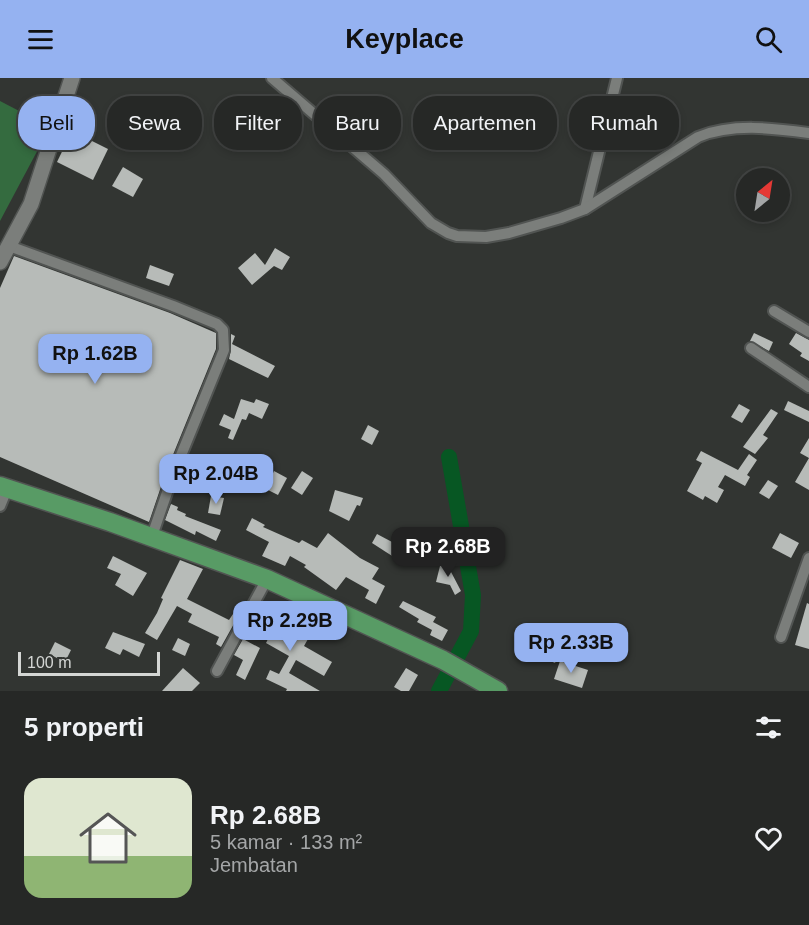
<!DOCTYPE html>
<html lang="id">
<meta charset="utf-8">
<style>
body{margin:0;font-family:Helvetica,sans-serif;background:#323432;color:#f1f3f6;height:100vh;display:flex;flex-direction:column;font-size:22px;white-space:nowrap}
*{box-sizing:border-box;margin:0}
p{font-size:20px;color:#a4a6a7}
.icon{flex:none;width:33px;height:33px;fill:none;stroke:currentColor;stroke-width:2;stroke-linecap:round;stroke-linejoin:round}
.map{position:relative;height:613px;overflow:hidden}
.panel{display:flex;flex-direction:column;background:#262826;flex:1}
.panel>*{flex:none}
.hud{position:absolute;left:18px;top:18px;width:774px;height:54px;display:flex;gap:12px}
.needle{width:39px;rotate:30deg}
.buttons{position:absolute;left:736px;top:90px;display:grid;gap:12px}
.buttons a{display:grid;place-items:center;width:54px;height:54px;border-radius:50%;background:#262826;box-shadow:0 3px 9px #0003,0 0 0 2px #424443;font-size:30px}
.scale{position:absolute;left:18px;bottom:15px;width:142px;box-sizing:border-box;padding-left:6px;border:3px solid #d4d6d4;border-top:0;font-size:16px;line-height:21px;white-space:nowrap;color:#d4d6d4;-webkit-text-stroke:4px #323532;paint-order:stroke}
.price{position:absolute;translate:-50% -51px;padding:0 14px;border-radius:12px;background:#95b2f1;color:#111;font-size:20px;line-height:39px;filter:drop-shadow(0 2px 3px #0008)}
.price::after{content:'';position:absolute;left:50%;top:36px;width:18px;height:14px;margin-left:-9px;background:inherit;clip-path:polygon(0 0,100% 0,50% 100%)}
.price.on{background:#222;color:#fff}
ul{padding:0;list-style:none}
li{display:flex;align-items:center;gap:18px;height:150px;padding:0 24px}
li+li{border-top:2px solid #424443}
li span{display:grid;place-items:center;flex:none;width:168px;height:120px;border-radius:18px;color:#555}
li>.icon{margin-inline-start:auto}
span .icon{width:72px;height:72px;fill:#fffc;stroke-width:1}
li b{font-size:26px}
h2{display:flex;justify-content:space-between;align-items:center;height:72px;padding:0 24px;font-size:26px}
.chip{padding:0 21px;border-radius:24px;background:#262826;box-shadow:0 3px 9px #0003,0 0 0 2px #424443;font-size:21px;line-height:54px}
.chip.on{background:#95b2f1;color:#111}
header{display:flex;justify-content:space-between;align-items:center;height:78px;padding:0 24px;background:#95b2f1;color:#111;font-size:27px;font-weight:600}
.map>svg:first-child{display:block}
.green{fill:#346b3f}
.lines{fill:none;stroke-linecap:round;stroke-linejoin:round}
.river{stroke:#075723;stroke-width:16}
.building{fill:#b7bbb8}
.street-casing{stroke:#515452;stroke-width:14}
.secondary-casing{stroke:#515452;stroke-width:18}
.highway-casing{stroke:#515452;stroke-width:21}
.street{stroke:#7b7e7b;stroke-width:10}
.secondary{stroke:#7b7e7b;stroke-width:15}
.highway{stroke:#589b65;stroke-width:18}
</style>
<header><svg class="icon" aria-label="menu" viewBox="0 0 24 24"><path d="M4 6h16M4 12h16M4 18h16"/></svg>Keyplace<svg class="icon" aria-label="search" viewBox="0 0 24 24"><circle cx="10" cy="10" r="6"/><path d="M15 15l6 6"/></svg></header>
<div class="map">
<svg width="809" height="613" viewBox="0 0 809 613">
<rect width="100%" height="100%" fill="#323532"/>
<!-- green -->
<path class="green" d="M0,23L50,49L0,143Z"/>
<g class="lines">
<!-- river -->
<path class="river" d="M439,613L471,553L473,517L449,379"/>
</g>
<!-- building -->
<g class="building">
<path d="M72,53L108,71L93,102L57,84Z"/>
<path d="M123,89L143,101L133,119L112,108Z"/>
<path d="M275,170L290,179L282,192L274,188L252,207L238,190L255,175L265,187Z"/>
<path d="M14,178L170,235L216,255V271L166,394L149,444L0,379V210Z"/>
<path d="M150,187L174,196L169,208L146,200Z"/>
<path d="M754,255L773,264L769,273L750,263Z"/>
<path d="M796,255L809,262V283L800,278L802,275L789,266Z"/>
<path d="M231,256L235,258L232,266L275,288L268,300L229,281L231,272Z"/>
<path d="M241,321L254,325L256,321L269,326L262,341L249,335L246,342L242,341L233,362L228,360L231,352L219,347L224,336L234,341Z"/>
<path d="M788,323L809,333V344L784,332Z"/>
<path d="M739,326L750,332L742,345L731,339Z"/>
<path d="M771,331L778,335L763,357L768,360L755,376L743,369Z"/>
<path d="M368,347L379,353L372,367L361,361Z"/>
<path d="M809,360V412L795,404L809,380L800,375Z"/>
<path d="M701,373L738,392L749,376L757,382L747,397L750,399L745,408L725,397L718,409L724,412L717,425L705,418L703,422L687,413L702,385L696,382Z"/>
<path d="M239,376L259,385L249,407L229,398Z"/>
<path d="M274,393L287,400L278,417L266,411Z"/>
<path d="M302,393L313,400L302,417L291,410Z"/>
<path d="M768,402L778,408L769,421L759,415Z"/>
<path d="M335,412L363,420L360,428L357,427L349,443L329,433Z"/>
<path d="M211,418L224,420L220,437L208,435Z"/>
<path d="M171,426L178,429L177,432L186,436L185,438L221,452L216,463L196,453L195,457L165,442Z"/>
<path d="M252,440L265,447L263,449L299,465L302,462L317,470L328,455L360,480L379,490L372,501L385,508L376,526L365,520L369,512L346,499L336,512L304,489L306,487L290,478L285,488L262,478L269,464L246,452Z"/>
<path d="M780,455L799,465L791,480L772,470Z"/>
<path d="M377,456L409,473L403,485L372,465Z"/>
<path d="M113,478L147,495L133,518L115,507L121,496L107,490Z"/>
<path d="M180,482L203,491L187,521L229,542L235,533L240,535L221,569L216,566L219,559L188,544L192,536L177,528L157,562L145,555L157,535L163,521L161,520Z"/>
<path d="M441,484L451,487L450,492L461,513L455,517L450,507L436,504Z"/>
<path d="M403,523L436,539L433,544L448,552L442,563L430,557L432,552L417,544L419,541L399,529Z"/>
<path d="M807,525L809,526V571L795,567Z"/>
<path d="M263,526L274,533L270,541L300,558L305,550L312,554L304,568L332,584L324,598L296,582L289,595L320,613H286L287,611L266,601L270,592L279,596L289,578L266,565L271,555L252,547Z"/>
<path d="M559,546L570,551L555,585L543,580Z"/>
<path d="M113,554L145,566L139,579L123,571L120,577L105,570Z"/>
<path d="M586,555L599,559L594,572L581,568Z"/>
<path d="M178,560L190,566L185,578L172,572Z"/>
<path d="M243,561L260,570L245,602L236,597L243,582L234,577Z"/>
<path d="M55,564L71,572L65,584L49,576Z"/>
<path d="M560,583L588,592L582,610L554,601Z"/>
<path d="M183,590L200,605L192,613H162Z"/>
<path d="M406,590L418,597L409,613H401L394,609Z"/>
</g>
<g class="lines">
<defs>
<g id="street">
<path d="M272,0L384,96L431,145L448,155L457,158L486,159L509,155L561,140L585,131L617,0"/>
<path d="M585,131L698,59C732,45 773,50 809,55"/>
<path d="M9,168L173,228L217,246L223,252L224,272L173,397L152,458"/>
<path d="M774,233L809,254"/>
<path d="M751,270L809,309"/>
<path d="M0,428L7,411"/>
<path d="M781,559L809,480"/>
<path d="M217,593L267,501"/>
</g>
<path id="secondary" d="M0,184L31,126L72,0"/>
<path id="highway" d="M0,408L110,444L267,501L443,582L498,613"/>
</defs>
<!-- street casing -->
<use href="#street" class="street-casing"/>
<!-- secondary casing -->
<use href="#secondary" class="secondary-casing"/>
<!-- highway casing -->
<use href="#highway" class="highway-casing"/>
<!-- street -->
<use href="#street" class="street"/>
<!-- secondary -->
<use href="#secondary" class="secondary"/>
<!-- highway -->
<use href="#highway" class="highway"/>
</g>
</svg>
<div class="buttons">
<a><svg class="needle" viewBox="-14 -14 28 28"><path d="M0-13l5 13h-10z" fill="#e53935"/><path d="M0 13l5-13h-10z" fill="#a4a6a7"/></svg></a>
</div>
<div class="scale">100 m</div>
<b class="price" style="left:95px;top:307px">Rp 1.62B</b>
<b class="price" style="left:216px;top:427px">Rp 2.04B</b>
<b class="price on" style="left:448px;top:500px">Rp 2.68B</b>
<b class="price" style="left:290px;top:574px">Rp 2.29B</b>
<b class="price" style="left:571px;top:596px">Rp 2.33B</b>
<div class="hud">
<a class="chip on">Beli</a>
<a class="chip">Sewa</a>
<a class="chip">Filter</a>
<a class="chip">Baru</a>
<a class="chip">Apartemen</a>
<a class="chip">Rumah</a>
</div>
</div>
<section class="panel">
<h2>5 properti<svg class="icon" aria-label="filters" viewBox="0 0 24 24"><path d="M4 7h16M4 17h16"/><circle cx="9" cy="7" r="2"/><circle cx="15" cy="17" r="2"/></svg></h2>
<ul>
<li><span style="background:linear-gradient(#dfe7d0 65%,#8fb573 0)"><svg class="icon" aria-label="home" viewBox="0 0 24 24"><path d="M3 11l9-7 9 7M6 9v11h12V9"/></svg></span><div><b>Rp 2.68B</b><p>5 kamar · 133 m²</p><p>Jembatan</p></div><svg class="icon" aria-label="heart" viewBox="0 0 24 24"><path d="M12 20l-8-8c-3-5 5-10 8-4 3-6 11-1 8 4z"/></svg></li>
</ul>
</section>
